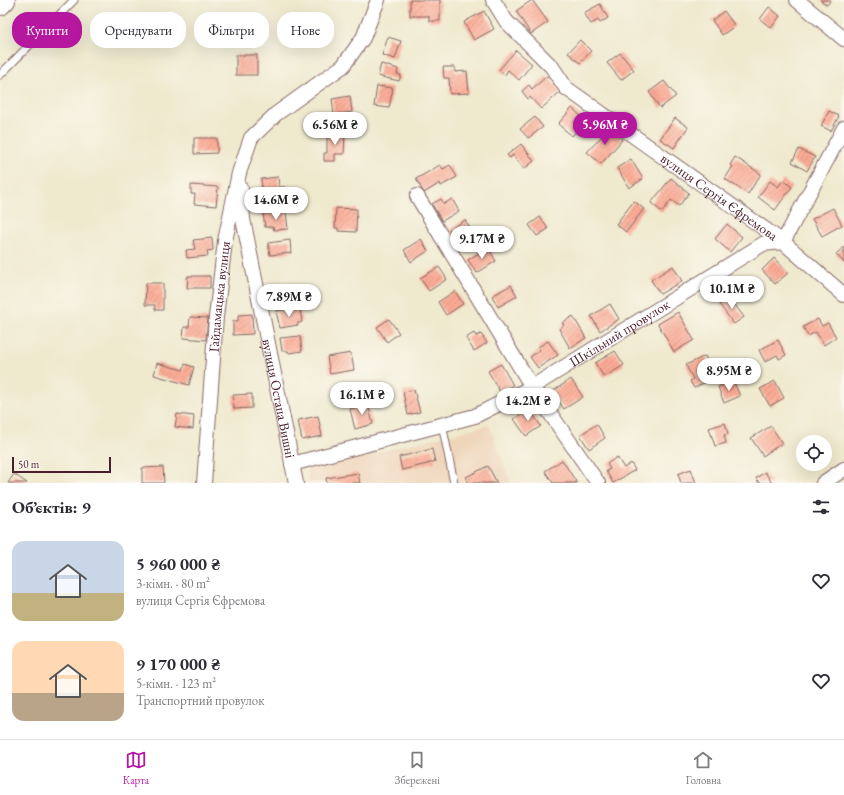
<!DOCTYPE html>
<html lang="uk">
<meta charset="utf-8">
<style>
body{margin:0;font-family:"EB Garamond",serif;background:#f7f7f7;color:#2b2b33;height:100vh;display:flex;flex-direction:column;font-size:15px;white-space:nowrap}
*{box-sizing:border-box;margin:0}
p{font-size:13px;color:#7c7c81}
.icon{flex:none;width:22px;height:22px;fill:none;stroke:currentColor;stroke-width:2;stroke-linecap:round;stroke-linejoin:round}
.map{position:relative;height:483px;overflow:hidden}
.sheet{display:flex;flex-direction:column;background:#fff;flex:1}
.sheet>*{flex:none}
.hud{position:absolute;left:12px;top:12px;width:400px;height:36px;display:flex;gap:8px}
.tools{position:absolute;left:796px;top:435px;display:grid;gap:8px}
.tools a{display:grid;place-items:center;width:36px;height:36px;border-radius:50%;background:#fff;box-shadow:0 4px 16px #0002;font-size:20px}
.scale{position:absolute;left:12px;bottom:10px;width:99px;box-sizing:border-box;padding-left:4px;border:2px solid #4a1f2b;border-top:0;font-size:11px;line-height:14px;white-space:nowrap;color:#4a1f2b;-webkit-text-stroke:3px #fbf7ec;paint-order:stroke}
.price{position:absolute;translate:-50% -34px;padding:0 9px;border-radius:14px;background:#fff;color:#222;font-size:13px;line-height:26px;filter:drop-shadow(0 1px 2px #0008)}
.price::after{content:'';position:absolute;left:50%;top:24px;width:12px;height:9px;margin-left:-6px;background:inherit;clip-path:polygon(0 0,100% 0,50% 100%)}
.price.on{background:#b5179e;color:#fff}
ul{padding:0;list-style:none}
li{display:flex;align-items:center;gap:12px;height:100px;padding:0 12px}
li span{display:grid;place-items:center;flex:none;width:112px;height:80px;border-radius:12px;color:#555}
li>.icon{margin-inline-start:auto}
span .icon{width:48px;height:48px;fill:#fffc;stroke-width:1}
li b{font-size:17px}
h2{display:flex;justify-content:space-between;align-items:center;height:48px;padding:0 12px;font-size:17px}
.pill{padding:0 14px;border-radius:16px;background:#fff;box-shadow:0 4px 16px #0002;font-size:14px;line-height:36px}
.pill.on{background:#b5179e;color:#fff}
.menu{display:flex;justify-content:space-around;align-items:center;height:56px;border-top:1px solid #e1e1e2;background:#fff;font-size:11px;color:#7c7c81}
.menu a{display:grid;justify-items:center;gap:2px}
.menu .on{color:#b5179e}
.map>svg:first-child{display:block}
.built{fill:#efd6bb}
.building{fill:url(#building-hatch)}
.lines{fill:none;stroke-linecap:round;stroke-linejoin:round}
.lane-casing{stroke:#846664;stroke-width:9}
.street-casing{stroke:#846664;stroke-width:16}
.highway-casing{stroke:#846664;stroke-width:24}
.lane{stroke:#fff;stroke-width:7}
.street{stroke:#fff;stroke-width:14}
.highway{stroke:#fff;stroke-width:22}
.labels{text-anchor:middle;stroke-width:3;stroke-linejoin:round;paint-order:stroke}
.street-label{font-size:14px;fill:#4a1f2b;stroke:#fbf7ec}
</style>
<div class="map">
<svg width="844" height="483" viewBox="0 0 844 483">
<defs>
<pattern id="building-hatch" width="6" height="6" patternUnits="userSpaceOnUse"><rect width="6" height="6" fill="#fcab95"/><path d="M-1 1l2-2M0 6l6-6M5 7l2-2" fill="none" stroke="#ce8b7a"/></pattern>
</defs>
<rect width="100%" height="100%" fill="#fbf7ec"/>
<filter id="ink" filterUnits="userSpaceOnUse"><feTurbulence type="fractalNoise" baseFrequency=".025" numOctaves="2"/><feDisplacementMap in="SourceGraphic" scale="8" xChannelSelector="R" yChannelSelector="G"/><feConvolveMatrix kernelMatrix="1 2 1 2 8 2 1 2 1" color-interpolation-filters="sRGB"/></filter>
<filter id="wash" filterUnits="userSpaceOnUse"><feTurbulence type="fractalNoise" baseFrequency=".012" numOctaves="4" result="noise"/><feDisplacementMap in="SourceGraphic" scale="16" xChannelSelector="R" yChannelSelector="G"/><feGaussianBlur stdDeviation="0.9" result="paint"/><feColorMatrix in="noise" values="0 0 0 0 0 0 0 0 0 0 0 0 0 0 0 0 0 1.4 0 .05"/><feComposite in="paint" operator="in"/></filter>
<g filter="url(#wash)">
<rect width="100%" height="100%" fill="#efe9ce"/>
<!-- built -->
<path class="built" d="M489,425L511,483H309L307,469Z"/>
<g id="blocks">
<!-- building -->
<g class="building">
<path d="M410,0H440V21H429V16H410Z"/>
<path d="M532,0L548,22L531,34L516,11Z"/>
<path d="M820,0H831L827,5Z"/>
<path d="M600,4L608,18L600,23L598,20L591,24L584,13Z"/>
<path d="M769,7L780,16L771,28L760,19Z"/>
<path d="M484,11L494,29L474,40L464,22Z"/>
<path d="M724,11L735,26L722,35L712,20Z"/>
<path d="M388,37L401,41L395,59L382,55Z"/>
<path d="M580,40L591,51L580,63L568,53Z"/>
<path d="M516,50L532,64L519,80L508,70L505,75L499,70Z"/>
<path d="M620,53L634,70L621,80L607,63Z"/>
<rect x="236" y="55" width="21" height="20"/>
<path d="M381,64L398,69L397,74L401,75L399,81L378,76Z"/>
<path d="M443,67H455V72L467,71L469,93L450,94L449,78H444Z"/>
<path d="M547,76L561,91L541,109L530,97L528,99L522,91L529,85L532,89Z"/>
<path d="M664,81L676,96L660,108L649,92Z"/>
<path d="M377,86L393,88L389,108L374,106Z"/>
<path d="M350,96L352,112L334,115L332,99Z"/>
<path d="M572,108L586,121L572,136L558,124Z"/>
<path d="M829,111L839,116L831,131L821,126Z"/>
<path d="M535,117L543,127L528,138L520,129Z"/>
<path d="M675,118L688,127L674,148L660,139Z"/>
<path d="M609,129L622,140L601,164L587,152Z"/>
<path d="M327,133H345L344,154H335V161H324V153H327Z"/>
<path d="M194,138H217V153L194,154Z"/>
<path d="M521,144L534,161L524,169L513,155L510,158L507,155Z"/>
<path d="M799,149L815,157L807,171L792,162Z"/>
<path d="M735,157L761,174L748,194L725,179L733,166L730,165Z"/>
<path d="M631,159L643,179L629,188L617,168Z"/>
<path d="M440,165L443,169L450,165L457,177L441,186L440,183L424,193L416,179Z"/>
<path d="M278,177L279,187H285L286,196L263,199L261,179Z"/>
<path d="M671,178L689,193L679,206L671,200L662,212L651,203Z"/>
<path d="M783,180L792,187L775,210L758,197L770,181L778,187Z"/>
<path d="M191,185L218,187L216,206L194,204L195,194H191Z"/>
<path d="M441,199L444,204L452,199L459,211L442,221L432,204Z"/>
<path d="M634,201L644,209L626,232L616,224Z"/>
<path d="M336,208L357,209L356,232L338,231V228H335Z"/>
<path d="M833,208L842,225L822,236L812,219Z"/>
<path d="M286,212L288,229L274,230L273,227H265L263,214Z"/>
<path d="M540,217L548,229L537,236L529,225Z"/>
<path d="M465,220L475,236L459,246L449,230Z"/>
<path d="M727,224L742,237L730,252L715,239Z"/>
<path d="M212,238L213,250L207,251L208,256L187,258L186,250L195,249L193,240Z"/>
<path d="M421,239L428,251L411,262L404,250Z"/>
<path d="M290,240L291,253L270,255L268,243Z"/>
<path d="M488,247L496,261L477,273L468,260Z"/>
<path d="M844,247V263L836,254Z"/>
<path d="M774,258L788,273L775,284L762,270Z"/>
<path d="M673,266L682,281L660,294L651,280Z"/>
<path d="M439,267L447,279L429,291L420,278Z"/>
<path d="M188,276H210V288H187Z"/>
<path d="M146,283H163V310H155V305H145Z"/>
<path d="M511,285L517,296L498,307L492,296Z"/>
<path d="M455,291L463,304L446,315L438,302Z"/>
<path d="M729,297L744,317L734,324L719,304Z"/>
<path d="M610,304L619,319L600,331L591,316Z"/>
<path d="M295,308V310L300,309L302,322L298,323V325L280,328L276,311Z"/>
<path d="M678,312L694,340L674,352L658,324Z"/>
<path d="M252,314L253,334L233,335V321H238V315Z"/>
<path d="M573,316L586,338L570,348L559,329L564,325L562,323Z"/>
<path d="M190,317L208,318L206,340L183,338L184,327H189Z"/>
<path d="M389,319L399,333L387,342L377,327Z"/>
<path d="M818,319L822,326L828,323L836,337L824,345L816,332L808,336L803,327Z"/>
<path d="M474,333L476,336L481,334L487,343L474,351L466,338Z"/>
<path d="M300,336L302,351L289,353L288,351H282L280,338Z"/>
<path d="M778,340L786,355L779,359L777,355L765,362L759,350Z"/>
<path d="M548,341L558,355L538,368L530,357L540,350L538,347Z"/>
<path d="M615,351L624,365L604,377L595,363Z"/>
<path d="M351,353L354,370L330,374L327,357Z"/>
<path d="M705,356L716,377L694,388L690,381L693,379L686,365Z"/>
<path d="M157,363L183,370L185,364L194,367L189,385L154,375Z"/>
<path d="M501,364L513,385L500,392L488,371Z"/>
<path d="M571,379L583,397L564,409L552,392Z"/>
<path d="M733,380L740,396L724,403L718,387Z"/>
<path d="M775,381L784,398L770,406L760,389Z"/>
<path d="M414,390L420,412L408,415L403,392Z"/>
<path d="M252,394V408L234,409L233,395Z"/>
<path d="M368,404L373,424L355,429L350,409Z"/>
<path d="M529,409L541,426L526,436L514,419Z"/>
<path d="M177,414L194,416L193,429L175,427Z"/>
<path d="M318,416L322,436L302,440L298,420Z"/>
<path d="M725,423L728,434L724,435L726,443L715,446L709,428Z"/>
<path d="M597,424L605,438L589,449L580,435Z"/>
<path d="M771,426L782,443L763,456L751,438Z"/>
<path d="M432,449L435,462L402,470L399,457Z"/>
<path d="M617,457L624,468L631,463L635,470L613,483L606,471L610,469L607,464Z"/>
<path d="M562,460L577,483H553L545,471Z"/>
<path d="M488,466L497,483H468L466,477Z"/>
<path d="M163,467L164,483H142V468Z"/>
<path d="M691,469L696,483H681L678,474Z"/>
<path d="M765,472L772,483H759L756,478Z"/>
<path d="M358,473L360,483H327L326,478Z"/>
<path d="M14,474L27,483H8Z"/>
</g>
</g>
</g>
<g filter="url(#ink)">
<use href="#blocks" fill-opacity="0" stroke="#846664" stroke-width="1"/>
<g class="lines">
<defs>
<g id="lane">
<path d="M0,75L74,0"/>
<path d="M442,424L454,483"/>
</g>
<g id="street">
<path id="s1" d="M493,0L506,21L552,67L566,88L783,242L844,295"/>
<path d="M797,0L844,39"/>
<path id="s2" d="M241,189L243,219L296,483"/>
<path d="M417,196L532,387L598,483"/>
<path id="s3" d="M292,464L475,416L532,387L763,244L783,242L844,128"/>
<path id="s4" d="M204,483L216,317L225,241L239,173L251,138L276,114L343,66L363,38L378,0"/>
<path d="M823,483L844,469"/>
</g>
<path id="highway" d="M0,4L4,0"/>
</defs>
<!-- lane casing -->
<use href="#lane" class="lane-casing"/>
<!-- street casing -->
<use href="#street" class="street-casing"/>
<!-- highway casing -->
<use href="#highway" class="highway-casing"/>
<!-- lane -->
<use href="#lane" class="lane"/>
<!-- street -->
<use href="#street" class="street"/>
<!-- highway -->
<use href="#highway" class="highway"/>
</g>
</g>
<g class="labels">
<!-- street labels -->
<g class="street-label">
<text dy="5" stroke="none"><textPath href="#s1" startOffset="303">вулиця Сергія Єфремова</textPath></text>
<text dy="5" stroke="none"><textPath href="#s4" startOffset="187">Гайдамацька вулиця</textPath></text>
<text dy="5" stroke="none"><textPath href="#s3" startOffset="356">Шкільний провулок</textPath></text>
<text dy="5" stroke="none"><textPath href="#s2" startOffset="213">вулиця Остапа Вишні</textPath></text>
</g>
</g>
</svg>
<div class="tools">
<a><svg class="icon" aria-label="locate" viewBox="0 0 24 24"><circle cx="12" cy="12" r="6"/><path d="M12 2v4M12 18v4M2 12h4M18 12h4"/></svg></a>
</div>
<div class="scale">50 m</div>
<b class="price" style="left:335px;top:146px">6.56M ₴</b>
<b class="price on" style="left:605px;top:146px">5.96M ₴</b>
<b class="price" style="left:276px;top:221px">14.6M ₴</b>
<b class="price" style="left:482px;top:260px">9.17M ₴</b>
<b class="price" style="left:732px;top:310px">10.1M ₴</b>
<b class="price" style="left:289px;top:318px">7.89M ₴</b>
<b class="price" style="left:729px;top:392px">8.95M ₴</b>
<b class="price" style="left:362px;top:416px">16.1M ₴</b>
<b class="price" style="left:528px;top:422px">14.2M ₴</b>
<div class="hud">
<a class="pill on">Купити</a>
<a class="pill">Орендувати</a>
<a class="pill">Фільтри</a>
<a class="pill">Нове</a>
</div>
</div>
<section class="sheet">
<h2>Об’єктів: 9<svg class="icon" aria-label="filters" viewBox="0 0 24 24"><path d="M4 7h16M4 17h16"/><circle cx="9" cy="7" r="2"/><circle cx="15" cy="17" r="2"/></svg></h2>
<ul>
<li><span style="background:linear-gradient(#c9d6e8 65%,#c2b280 0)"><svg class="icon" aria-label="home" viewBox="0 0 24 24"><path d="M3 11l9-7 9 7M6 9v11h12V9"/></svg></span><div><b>5 960 000 ₴</b><p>3-кімн. · 80 m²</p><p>вулиця Сергія Єфремова</p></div><svg class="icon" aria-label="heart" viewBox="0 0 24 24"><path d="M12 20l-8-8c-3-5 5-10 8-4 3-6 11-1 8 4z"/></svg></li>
<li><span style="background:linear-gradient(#ffd9b3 65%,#b9a48a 0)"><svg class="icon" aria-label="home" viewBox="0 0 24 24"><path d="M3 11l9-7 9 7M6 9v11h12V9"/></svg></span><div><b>9 170 000 ₴</b><p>5-кімн. · 123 m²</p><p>Транспортний провулок</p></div><svg class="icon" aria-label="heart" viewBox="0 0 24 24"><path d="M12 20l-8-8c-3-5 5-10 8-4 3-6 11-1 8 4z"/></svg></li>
</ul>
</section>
<nav class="menu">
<a class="on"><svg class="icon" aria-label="map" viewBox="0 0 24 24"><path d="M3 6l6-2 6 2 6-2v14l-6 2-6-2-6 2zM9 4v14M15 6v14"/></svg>Карта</a>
<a><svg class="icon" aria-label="saved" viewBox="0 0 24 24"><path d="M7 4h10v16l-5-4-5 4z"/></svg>Збережені</a>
<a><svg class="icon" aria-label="home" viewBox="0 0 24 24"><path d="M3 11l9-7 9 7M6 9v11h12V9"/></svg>Головна</a>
</nav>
